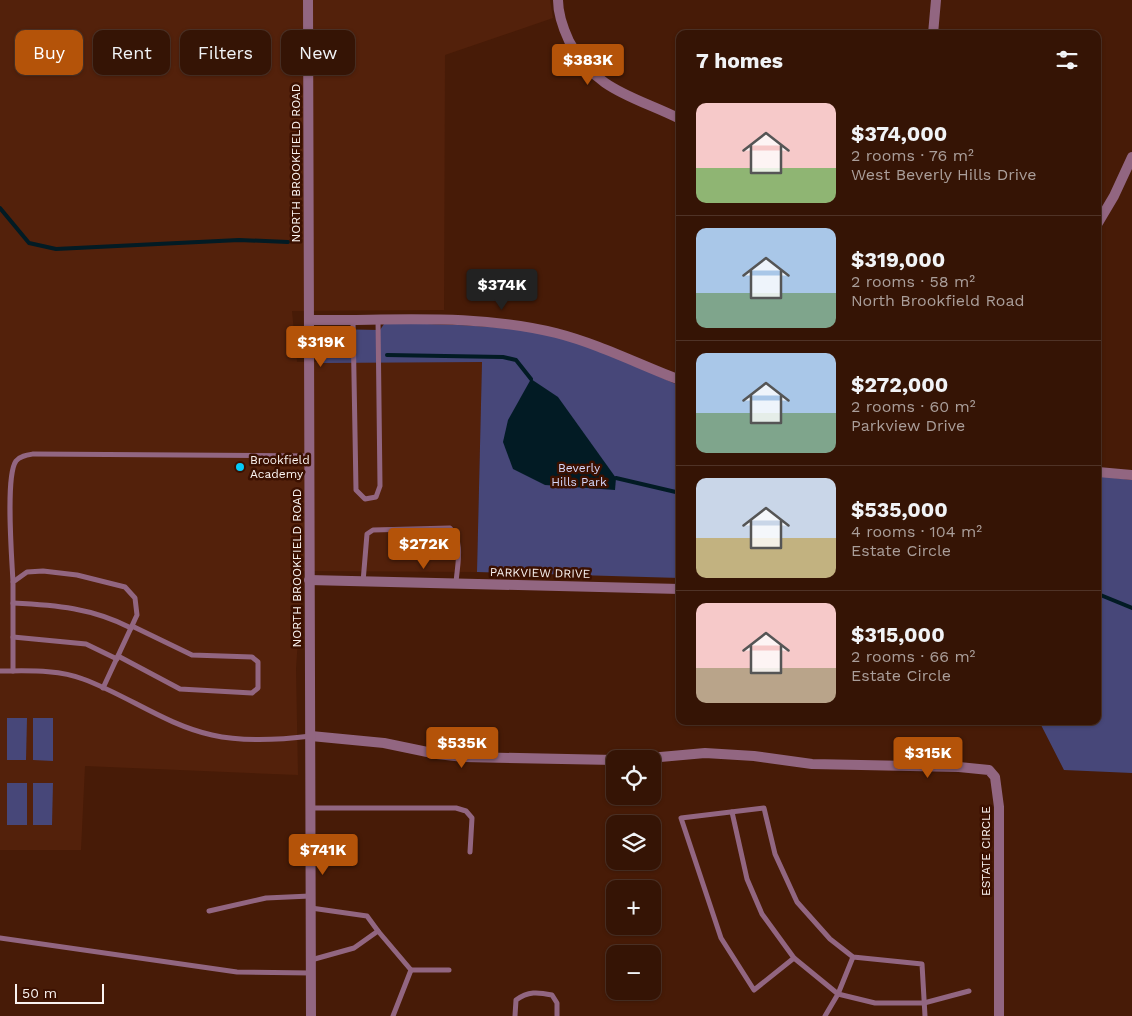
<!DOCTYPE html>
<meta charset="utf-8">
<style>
body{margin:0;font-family:"Work Sans",sans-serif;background:#3d1d0f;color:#f1f3f6;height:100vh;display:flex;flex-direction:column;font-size:19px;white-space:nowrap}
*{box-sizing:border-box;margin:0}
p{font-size:16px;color:#aa9e9a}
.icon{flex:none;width:28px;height:28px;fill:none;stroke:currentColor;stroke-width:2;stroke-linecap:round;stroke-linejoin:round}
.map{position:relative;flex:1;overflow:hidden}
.details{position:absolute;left:676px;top:30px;width:425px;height:695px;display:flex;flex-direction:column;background:#351405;border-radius:10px;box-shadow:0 1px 4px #0004,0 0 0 1px #4f3327}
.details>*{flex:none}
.top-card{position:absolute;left:15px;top:30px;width:475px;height:45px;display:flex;gap:10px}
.buttons{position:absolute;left:606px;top:750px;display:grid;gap:10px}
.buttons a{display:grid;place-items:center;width:55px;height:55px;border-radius:10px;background:#351405;box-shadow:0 1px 4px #0004,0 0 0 1px #4f3327;font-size:25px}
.scale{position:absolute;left:15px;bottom:12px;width:89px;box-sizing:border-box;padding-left:5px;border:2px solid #faf3f0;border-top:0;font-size:14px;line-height:18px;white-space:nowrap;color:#faf3f0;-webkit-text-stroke:4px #3b1000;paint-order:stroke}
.price{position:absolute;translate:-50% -42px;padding:0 11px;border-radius:5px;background:#b45309;color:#fff;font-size:16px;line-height:32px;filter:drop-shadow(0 1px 2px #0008)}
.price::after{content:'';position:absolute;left:50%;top:30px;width:15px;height:11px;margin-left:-8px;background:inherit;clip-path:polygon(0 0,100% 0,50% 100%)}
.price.selected{background:#222;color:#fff}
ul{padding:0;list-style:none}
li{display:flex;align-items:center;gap:15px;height:125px;padding:0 20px}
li+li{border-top:1px solid #4f3327}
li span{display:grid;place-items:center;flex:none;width:140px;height:100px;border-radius:10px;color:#555}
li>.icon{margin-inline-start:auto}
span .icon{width:60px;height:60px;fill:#fffc;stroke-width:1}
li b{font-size:21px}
h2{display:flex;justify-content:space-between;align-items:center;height:60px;padding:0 20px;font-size:21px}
.tag{padding:0 18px;border-radius:10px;background:#351405;box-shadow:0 1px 4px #0004,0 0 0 1px #4f3327;font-size:18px;line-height:45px}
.tag.selected{background:#b45309;color:#fff}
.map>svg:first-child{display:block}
.built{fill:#53210b}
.green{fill:#474779}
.water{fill:#021b24}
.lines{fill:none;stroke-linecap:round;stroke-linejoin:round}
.stream{stroke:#021b24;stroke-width:4}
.service{stroke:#926681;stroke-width:5}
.minor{stroke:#926681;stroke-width:10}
.tertiary{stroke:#926681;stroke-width:10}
.poi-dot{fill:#04cbf9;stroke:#3b1000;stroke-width:2}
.labels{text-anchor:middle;stroke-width:5;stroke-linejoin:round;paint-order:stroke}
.street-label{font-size:12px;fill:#faf3f0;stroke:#3b1000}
.poi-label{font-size:12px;fill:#faf3f0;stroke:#3b1000;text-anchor:start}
.park-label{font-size:12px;fill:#d5d7fa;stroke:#3b1000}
</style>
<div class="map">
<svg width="1132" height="1016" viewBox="0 0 1132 1016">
<rect width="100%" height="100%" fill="#471b07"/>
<!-- built -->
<path class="built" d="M0,0H550L553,18L445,55L444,310L292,311L297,362H482L477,572L303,571L296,668L298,775L85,766L81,850H0Z"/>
<!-- green -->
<g class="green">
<path d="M389,323C451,325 514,324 575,341C611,352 645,370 680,386V578L477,572L482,362L320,363C320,350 317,337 329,329L380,330L384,324Z"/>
<path d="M1098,476L1132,480V773L1064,770L1039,721H1098Z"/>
<path d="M7,718H27L26,760H7Z"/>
<path d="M33,718H53V761L33,760Z"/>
<rect x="7" y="783" width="20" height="42"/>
<path d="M33,783H53L52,825H33Z"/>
</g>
<!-- water -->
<path class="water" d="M531,379L558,397L616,478L615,490L545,485L513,469L503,442L508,420Z"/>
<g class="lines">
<!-- stream -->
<g class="stream">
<path d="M0,208L29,243L56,249L239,240L288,242"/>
<path d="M387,355L503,357L516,360L531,379"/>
<path d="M616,478L680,493"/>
<path d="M1098,594L1132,608"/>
</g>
<!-- service -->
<g class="service">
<path d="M353,320L356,490L365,499L376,497L380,486L378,319"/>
<path d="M13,582C12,560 5,476 16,461C20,456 27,455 33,454L309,456"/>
<path d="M363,582L367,534L373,530L450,528C464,541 457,566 456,583"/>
<path d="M13,603C56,605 92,608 131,628"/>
<path d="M13,637L86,644L117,659"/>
<path d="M118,656L180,689L252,693L258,688V662L252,657L192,655L132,626"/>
<path d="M0,671C27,671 58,669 83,679C127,695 166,725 212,735C243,742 279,740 311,736"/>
<path d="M13,671V582L27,572L43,571L77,575L125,587L135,598L137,615L103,688"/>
<path d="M311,808H456L466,811L472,818L470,852"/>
<path d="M732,812L747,879L762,914L794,958"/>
<path d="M311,908L367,916L378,931L354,948L311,960"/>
<path d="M209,911L266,898L310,896"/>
<path d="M378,931L411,970L393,1016"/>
<path d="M0,938L237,972L311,973"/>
<path d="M853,957L838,994L875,1003H924L969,991"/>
<path d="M411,970H449"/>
<path d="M515,1016L516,1000C528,991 538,992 552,995L557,1003V1016"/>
<path d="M825,1016L838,994L794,958L754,990L721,938L681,818L764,808L775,854L797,902L830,939L853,957L922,964L925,1016"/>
</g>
<!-- minor -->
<g class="minor">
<path d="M558,0C558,15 563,28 569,41C596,92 634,96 680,119"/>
<path d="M933,34L936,0"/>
<path d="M1098,223L1114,196L1132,157"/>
<path d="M310,320C391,321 475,313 556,333C599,344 638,364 680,380"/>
<path d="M1098,472L1132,475"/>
<path d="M309,580L680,589"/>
<path d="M311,736L384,743L437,754L464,757L615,760"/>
<path d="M638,759L705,753L754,756L812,764L959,767L989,770L995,777L999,807V1016"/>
</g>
<!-- tertiary -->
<path class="tertiary" d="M308,0L311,1016"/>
</g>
<!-- markers -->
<circle class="poi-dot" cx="240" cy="467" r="5"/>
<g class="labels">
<!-- street labels -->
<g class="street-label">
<text transform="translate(296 163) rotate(-90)" y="4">NORTH BROOKFIELD ROAD</text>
<text transform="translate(297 568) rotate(-90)" y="4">NORTH BROOKFIELD ROAD</text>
<text transform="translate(540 573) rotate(1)" y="4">PARKVIEW DRIVE</text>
<text transform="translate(986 851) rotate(-90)" y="4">ESTATE CIRCLE</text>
</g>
<!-- poi labels -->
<g class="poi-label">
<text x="250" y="464">Brookfield<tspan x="250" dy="14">Academy</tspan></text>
</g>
<!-- park labels -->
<g class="park-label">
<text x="579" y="472">Beverly<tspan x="579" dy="14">Hills Park</tspan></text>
</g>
</g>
</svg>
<div class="buttons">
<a><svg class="icon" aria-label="locate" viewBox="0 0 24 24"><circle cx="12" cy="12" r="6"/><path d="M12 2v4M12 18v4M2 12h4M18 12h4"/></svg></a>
<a><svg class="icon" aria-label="layers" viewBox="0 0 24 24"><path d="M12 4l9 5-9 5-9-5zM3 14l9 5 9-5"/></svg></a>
<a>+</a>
<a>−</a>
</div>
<div class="scale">50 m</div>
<b class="price" style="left:588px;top:86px">$383K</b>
<b class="price selected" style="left:502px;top:311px">$374K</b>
<b class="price" style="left:321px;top:368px">$319K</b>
<b class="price" style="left:424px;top:570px">$272K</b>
<b class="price" style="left:462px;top:769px">$535K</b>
<b class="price" style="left:928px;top:779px">$315K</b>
<b class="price" style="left:323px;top:876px">$741K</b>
<div class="top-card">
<a class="tag selected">Buy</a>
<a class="tag">Rent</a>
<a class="tag">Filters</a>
<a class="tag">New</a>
</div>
<section class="details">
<h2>7 homes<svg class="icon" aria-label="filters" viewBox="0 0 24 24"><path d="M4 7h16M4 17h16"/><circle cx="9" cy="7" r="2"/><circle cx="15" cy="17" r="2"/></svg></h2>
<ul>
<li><span style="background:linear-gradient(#f6c9c9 65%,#8fb573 0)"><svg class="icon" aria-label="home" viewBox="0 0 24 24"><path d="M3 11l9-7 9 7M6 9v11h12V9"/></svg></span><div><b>$374,000</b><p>2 rooms · 76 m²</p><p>West Beverly Hills Drive</p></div></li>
<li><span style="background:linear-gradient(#a9c7e8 65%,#7fa58c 0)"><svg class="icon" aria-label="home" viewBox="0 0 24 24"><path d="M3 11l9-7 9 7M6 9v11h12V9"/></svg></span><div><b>$319,000</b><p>2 rooms · 58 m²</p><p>North Brookfield Road</p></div></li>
<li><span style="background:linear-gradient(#a9c7e8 60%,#7fa58c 0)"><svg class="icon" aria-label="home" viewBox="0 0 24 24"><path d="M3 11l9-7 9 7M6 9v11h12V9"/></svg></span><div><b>$272,000</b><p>2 rooms · 60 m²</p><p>Parkview Drive</p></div></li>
<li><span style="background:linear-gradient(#c9d6e8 60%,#c2b280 0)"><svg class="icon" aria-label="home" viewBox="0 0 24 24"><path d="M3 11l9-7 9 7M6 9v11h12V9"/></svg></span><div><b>$535,000</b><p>4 rooms · 104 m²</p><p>Estate Circle</p></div></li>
<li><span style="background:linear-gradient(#f6c9c9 65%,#b9a48a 0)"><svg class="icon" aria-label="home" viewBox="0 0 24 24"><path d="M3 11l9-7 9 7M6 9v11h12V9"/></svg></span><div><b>$315,000</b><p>2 rooms · 66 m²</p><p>Estate Circle</p></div></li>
</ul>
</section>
</div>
